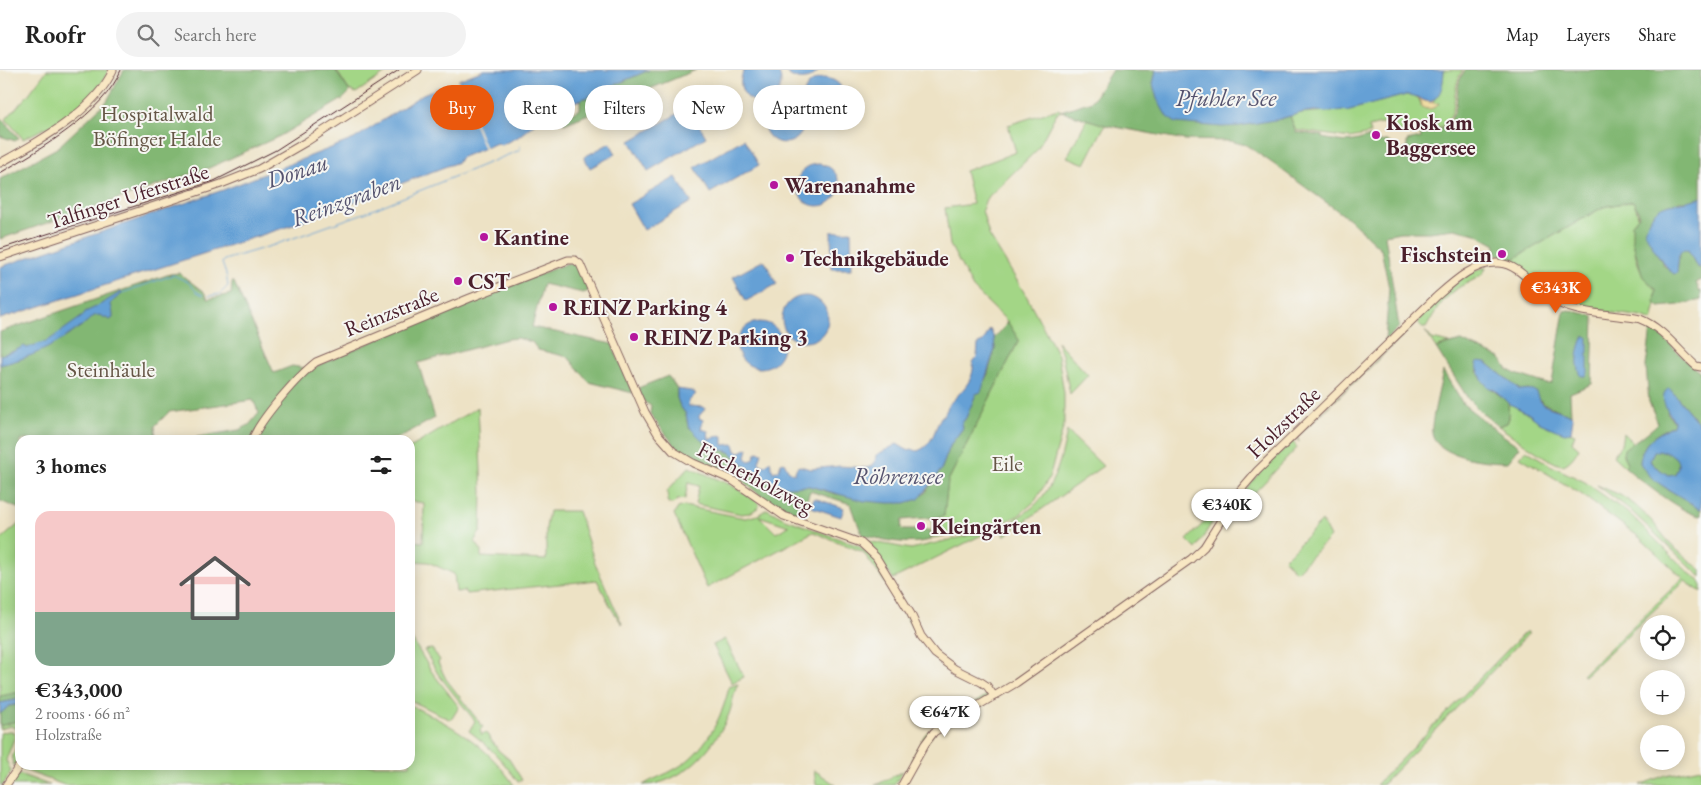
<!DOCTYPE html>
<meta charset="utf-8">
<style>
body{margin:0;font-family:"EB Garamond",serif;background:#f2f2f2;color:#222;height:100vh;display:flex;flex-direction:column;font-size:19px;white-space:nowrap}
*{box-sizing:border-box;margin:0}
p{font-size:16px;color:#767676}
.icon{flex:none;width:28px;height:28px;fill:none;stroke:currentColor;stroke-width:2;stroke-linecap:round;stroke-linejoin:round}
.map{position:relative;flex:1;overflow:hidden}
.details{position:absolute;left:15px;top:365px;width:400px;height:335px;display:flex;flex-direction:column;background:#fff;border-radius:15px;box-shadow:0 2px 12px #0003}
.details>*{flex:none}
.banner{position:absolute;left:430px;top:15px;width:475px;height:45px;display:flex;gap:10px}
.fabs{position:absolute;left:1640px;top:545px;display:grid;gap:10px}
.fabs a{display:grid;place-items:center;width:45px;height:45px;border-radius:50%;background:#fff;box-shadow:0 2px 12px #0003;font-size:25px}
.price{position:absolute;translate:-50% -42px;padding:0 11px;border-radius:18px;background:#fff;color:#222;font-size:16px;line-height:32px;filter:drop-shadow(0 1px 2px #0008)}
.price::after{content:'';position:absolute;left:50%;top:30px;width:15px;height:11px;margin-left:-8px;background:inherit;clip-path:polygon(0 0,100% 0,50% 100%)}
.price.on{background:#ea580c;color:#fff}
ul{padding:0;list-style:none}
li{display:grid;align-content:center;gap:10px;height:265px;padding:0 20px}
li+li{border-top:1px solid #e0e0e0}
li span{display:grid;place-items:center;height:155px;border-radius:15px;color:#555}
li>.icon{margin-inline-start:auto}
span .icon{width:90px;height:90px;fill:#fffc;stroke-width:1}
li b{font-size:21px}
h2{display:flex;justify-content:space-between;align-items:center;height:60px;padding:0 20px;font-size:21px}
.tag{padding:0 18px;border-radius:22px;background:#fff;box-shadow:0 2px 12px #0003;font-size:18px;line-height:45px}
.tag.on{background:#ea580c;color:#fff}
header{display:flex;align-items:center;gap:30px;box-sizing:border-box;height:70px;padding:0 25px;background:#fff;border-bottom:1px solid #e0e0e0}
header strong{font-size:24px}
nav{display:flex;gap:28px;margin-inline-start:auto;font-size:18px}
.search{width:350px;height:45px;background:#f2f2f2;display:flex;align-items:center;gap:12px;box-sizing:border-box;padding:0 18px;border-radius:28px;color:#767676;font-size:19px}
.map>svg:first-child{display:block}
.green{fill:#a3d686;stroke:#767a58;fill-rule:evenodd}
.forest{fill:#82b773;stroke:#666b4f}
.sand{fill:#eeda9e;stroke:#9c7c64}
.water{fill:#65a0d5;stroke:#586080;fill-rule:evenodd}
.pier{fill:#ede2c5}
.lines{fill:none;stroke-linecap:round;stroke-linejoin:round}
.stream{stroke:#65a0d5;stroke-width:1}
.secondary-casing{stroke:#836361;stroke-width:9}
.secondary{stroke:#f8e7c3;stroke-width:7}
.tram{stroke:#4a1f2b;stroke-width:1}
.rail{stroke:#4a1f2b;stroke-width:1}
.poi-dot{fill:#b5179e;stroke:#f6f6f2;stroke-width:2}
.labels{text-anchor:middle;stroke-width:4;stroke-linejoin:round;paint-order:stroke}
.park-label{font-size:22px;fill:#655646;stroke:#f6f6f2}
.poi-label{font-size:22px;font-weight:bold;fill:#4a1f2b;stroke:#f6f6f2;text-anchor:start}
.street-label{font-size:22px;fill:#4a1f2b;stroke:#f6f6f2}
.water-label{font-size:24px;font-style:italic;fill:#55536f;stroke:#f6f6f2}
</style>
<header>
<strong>Roofr</strong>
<div class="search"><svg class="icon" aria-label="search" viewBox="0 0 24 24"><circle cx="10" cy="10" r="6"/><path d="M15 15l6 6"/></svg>Search here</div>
<nav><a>Map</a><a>Layers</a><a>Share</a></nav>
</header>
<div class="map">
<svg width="1701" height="715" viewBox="0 0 1701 715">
<rect width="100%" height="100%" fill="#f6f6f2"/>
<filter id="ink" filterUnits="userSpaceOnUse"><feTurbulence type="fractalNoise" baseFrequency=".02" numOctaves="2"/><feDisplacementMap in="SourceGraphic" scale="10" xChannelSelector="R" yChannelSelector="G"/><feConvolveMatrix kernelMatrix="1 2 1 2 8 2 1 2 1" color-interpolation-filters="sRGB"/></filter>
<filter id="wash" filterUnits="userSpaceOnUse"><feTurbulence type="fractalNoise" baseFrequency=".0096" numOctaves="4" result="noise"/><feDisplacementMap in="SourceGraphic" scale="20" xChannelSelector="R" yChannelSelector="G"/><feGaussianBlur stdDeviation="1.12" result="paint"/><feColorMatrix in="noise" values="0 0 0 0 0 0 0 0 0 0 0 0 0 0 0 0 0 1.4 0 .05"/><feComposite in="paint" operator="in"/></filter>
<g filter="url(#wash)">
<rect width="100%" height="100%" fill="#ede2c5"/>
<!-- green -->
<g class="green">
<path d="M47,0H109L102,13L78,38L53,56L43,59L23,69L6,49L28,25Z"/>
<path d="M336,0H390L356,23L349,20Z"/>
<path d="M1444,0H1463C1449,19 1462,47 1438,58C1432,60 1425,59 1419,59C1411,60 1403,62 1396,63L1393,51L1369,57L1370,64L1350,68L1295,60L1290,46L1301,43L1343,40L1345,41L1406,25H1416L1421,36L1426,39L1439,33L1435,34L1433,31C1442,22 1443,13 1444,0Z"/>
<path d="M1058,39L1061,41L1056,44L1037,80L986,129L982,140L989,165L1027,227L1058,285L1064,323V355L1049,408L1035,431L1018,446L1000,454L979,461L932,468V449L944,446L948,411L1019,270L1007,251L973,218L950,175L945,138L973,134L965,101L1016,82L1008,55Z"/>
<path d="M1087,49L1105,55L1085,94L1067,87Z"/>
<path d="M1633,131C1644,152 1632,162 1635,181C1637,196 1644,210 1656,219V234L1652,251L1642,247L1579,238L1557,230L1514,194L1512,190L1603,137Z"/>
<path d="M1486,197C1484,208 1467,212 1458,218C1441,231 1436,240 1426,258H1422L1418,253V250C1437,229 1458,206 1486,197Z"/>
<path d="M1412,257L1297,367L1299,372L1296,367L1409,259Z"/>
<path d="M1425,261L1432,269L1450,273L1436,278Z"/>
<path d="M1057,271L1088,305L1070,324L1062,285Z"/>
<path d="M1508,333L1529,344L1540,353L1575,364L1572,372L1579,378C1576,384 1570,393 1563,395C1555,397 1508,362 1498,356L1507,353L1509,348Z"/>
<path d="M478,337L482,422L481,461L476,468L475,471L481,480V487L546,490V458L549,441H578L595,493L622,554L613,541L597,510L466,524L465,521L456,522L454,504L428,492L410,491V471L423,472L424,433L410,431V378Z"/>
<path d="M1067,361L1103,396L1004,466C1003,454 1027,443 1035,435C1055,416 1062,387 1067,361Z"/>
<path d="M1623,363L1632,372L1624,380L1623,385L1627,393L1625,397L1613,386L1621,375Z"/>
<path d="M1293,371L1297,378L1218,461L1204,482C1219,459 1232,436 1249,415C1262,399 1277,385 1293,371Z"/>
<path d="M1526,380L1552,396L1585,412L1632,446L1688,502L1701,512V522L1685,511L1584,606L1582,605L1683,508L1639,467L1581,424L1520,387Z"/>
<path d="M689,397L731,415L759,433V437L750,443L741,444L695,434L699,416L688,413L685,429L677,430L673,434L668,433L667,421Z"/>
<path d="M1597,415L1620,425L1635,435L1652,451L1671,475L1701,500V507L1629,439Z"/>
<path d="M1225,431L1196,479L1187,470Z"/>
<path d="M684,436L745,448L758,445L767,439L783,448L859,476L865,481L874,489L895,523L921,572L884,511L863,482L813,462L707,518L674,444L678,438ZM759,446L789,456L776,463Z"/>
<path d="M1322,451L1330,467L1296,502L1284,489Z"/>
<path d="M20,453V690L15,695H13C9,682 23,673 18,660L11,656L0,659V470Z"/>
<path d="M992,460L893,509L868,471L911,479Z"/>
<path d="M1525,562H1528V564L1382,715H1376Z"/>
<path d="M410,566L432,602L459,637L451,650L410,630Z"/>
<path d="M725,569L744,607L732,613L713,575Z"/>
<path d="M432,579L440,590L438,593L446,609L483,657L480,660L482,665L484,663H486L499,681L509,689L522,710L518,712C504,692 489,676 469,661L475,651L438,604L424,580Z"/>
<path d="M738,614C733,623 733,634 729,644C715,678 681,715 643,715C652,709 665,705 675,699C704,683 722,649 729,617Z"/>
<path d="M989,624L988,627L941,654L912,692L911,691L924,666L928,661Z"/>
<path d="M410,635C455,657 485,673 514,715H64L21,699L25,695H410Z"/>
<path d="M8,661H12L15,666L6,690L11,701L3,715H0V663Z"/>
<path d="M1701,698V715H1640L1666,705Z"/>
<path d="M814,700L836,715H816Z"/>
<path d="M903,701L894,715H875L878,714Z"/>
<path d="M19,704L49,715H50H11Z"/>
</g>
<!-- forest -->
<g class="forest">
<path d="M124,0H335L350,22L343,29L280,66L209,98L0,169V109L57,78L107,31Z"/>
<path d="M649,0H696L564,54L563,48L580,39V30Z"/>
<path d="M1112,0H1156L1155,2L1280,49L1290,46L1296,62L1323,66V68C1332,70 1344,73 1353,71C1360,70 1363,68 1370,67L1375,72L1387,71L1394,76V77L1403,81L1407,77V71L1421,68L1420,62C1433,62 1444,60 1452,50L1451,49C1461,33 1453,16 1465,0H1701V127L1691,131H1679L1650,148L1645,161L1664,196L1677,203L1679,185L1682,180H1688L1697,197L1701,198V210L1696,212L1699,221H1701V230L1679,235L1659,237L1655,233L1656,219L1643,207L1632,170V154L1639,146L1638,140L1633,131L1603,137L1512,190L1496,184V175L1476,164L1454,159L1429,162H1400L1385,165L1399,257L1385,271L1389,218L1381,179L1349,149L1275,95L1246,75L1230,71L1185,70L1105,55L1061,41L1092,31Z"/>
<path d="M1,48L19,68L15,71L0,66Z"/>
<path d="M568,193L577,196L589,221L583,223L543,214L532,257L612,274L633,323L589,312L568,287L538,280L532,272L517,268L507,269L418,293L435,348L398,368L388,370H180L239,360L249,355L259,343L253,330L169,342L155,356L156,370H20V439L0,431V262L170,204L179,203L204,222L208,229L231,224L232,212H234L274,303L292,296L310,299L405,257Z"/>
<path d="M1569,240L1594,246L1592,314L1570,323L1571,345L1544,334L1529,319L1520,320L1486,292L1477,301C1486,317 1496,321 1508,333L1509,348L1507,353L1498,356L1483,344L1469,330L1436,278L1461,271L1500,288L1508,300L1516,304L1547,314L1552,313L1564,241Z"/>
<path d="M1007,251L1019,270L948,411L944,446C930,449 916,448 902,450L901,458L903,460H930L931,470C907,476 885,470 862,465L851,434L810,421L800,448L771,434L739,408L694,388L676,377L650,344L651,336L643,331L638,318L668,306L677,319V328L680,336L686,344L688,356L712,377L730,382L748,398L788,417L809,416L836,424L919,427L925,423L941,400L951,374L963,358L962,353L966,348L976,323L986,310L995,279L994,268L1005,256Z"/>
<path d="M1651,259C1670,270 1682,290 1701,303V356L1676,326L1667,342L1674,352L1673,355C1656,365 1642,370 1640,393L1664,417L1688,431L1697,438L1701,439V446C1685,446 1638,409 1625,397L1627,393L1623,385L1624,379C1635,370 1648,364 1658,353L1649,332L1646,296Z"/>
<path d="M1443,301L1463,334L1501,364L1520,377L1508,392C1488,392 1437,388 1432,363C1430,355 1441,313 1443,301Z"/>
<path d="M1659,380C1672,384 1684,388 1675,404L1668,405L1653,395L1650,390L1653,383Z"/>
<path d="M20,622V629L0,633V626Z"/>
<path d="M20,634V650L0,656V644L9,636Z"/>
</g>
<!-- sand -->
<path class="sand" d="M1417,26L1422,30L1439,34C1434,39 1427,41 1421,36L1419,29L1416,27Z"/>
<!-- water -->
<g class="water">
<path d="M484,0H649L580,30L562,36L545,45L518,67L501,75L497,73L460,88L458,92L439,99L296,154L0,249V197L223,120L354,69L423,24L440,17L447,35L442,36V40L472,27V25L466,28L458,10Z"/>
<path d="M744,0H777C781,6 782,12 780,18C771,46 729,30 744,0Z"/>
<path d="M784,0H819C810,13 793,12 784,0Z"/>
<path d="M1156,0H1444C1443,13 1443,25 1430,32C1418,30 1419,25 1406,25L1346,41L1343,40L1331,42L1314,41L1301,43L1280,49L1240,56L1222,57L1176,53L1167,47L1157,29L1153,14Z"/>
<circle cx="824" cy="29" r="21"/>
<circle cx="784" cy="53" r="20"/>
<path d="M689,37L706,67L648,101L630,71Z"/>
<path d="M744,69L759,95L710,123L695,97Z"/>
<path d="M610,73L616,84L590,98L584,87Z"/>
<circle cx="818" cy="115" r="21"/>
<path d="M676,107L691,132L644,160L629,134Z"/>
<path d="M1701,127V198L1697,197L1688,180H1682L1679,185L1677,203L1674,204C1665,198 1649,172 1645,161C1655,126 1676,137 1701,127Z"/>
<path d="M851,161L852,199H832L831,162Z"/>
<path d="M764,190L777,214L746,231L733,207Z"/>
<path d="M121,222L122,224C105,237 113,230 113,248L110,250L99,245L94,246C64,271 38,286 0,295V285L14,281L24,276L27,278L49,270L83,246L85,242L96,237Z"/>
<circle cx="805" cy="249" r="23"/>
<circle cx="760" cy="275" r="23"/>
<path d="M990,259L994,268L995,279L981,322L976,324L966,348L962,353L963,358L951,374L941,400L919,429L905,433H888L864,431L809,416L788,417L771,413L748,398L730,382L712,377L701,369L688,356L686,344L680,336L677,328V319L692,321L696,324L689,331L688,336L704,337L705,339L699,346V348L703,350L701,359L708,361L709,369H711L720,365L723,366V375L734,374L736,381L740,382L748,378L746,387L748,391L753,390L757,382L762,383L759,392L760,394L765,396L770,391L773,402L779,400L781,393L784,392L788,400L794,404L797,397L800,396L810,399L840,396L867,398L872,396L875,392L876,385L897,374L907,380L912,379L917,381C933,376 934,360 941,347C948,343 946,336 952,331C963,320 975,309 973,292L977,287L978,274L983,272Z"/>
<path d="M1584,266L1588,267V303L1586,306H1581C1575,293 1578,278 1584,266Z"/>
<path d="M1478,291L1486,292L1520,320C1544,317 1532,327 1544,335C1552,339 1563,341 1571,345L1573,348L1571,362L1565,363L1556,360L1540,353L1529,344L1508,333L1496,321L1488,317L1482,310L1476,294Z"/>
<path d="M1669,318L1701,356V439C1695,438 1693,434 1687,431C1671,420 1649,411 1640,393C1642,370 1656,366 1673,355L1674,351C1669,342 1656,327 1669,318ZM1659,380C1672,384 1684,388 1675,404L1668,405L1653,395L1650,391L1653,383Z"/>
<path d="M814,428L844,438L841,447L811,437Z"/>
<path d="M20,629V634L9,636L0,644V633Z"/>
</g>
<!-- pier -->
<path class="pier" d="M459,7V9L458,10L486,79H484L456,10Z"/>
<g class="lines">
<!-- stream -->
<g class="stream">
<path d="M122,223L173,205L188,212L197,222L203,225"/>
<path d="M209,226L220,224L228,216L226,204L222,193L224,190L274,175L367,142L520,80V76"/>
</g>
</g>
</g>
<g filter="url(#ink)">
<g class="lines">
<defs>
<g id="secondary">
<path d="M0,93C38,72 95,41 113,0"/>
<path d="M0,187L221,114L259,99L306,72L418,0"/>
<path d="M252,370C260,349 298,306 316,292L470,228L568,190H575L580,194L645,342L658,364L673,381L693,393L732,410L784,446L861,473L876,487L911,544L921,566L935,584L955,599L981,612L987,616L994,626"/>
<path d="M6,715L20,695"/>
<path d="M902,715L925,674L934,662L1016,613L1191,489L1204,477L1238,423L1257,401L1436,227C1453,212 1474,192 1498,193C1520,194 1534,218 1551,229C1571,242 1595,243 1618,246C1625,247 1633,247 1640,249C1663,258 1678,280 1696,296L1701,297"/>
</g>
</defs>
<!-- secondary casing -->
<use href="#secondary" class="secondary-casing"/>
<!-- secondary -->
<use href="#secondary" class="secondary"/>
<!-- tram -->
<path class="tram" d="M0,103C39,80 104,43 121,0"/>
<!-- rail -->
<path class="rail" d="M0,179L214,111L276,80L399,0"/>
</g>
</g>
<!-- markers -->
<g class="poi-dot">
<circle cx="1376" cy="65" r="5"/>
<circle cx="774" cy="115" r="5"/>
<circle cx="484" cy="167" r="5"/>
<circle cx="1502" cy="184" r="5"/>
<circle cx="790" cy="188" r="5"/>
<circle cx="458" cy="211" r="5"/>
<circle cx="553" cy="237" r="5"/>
<circle cx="634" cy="267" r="5"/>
<circle cx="921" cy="456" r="5"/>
</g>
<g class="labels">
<!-- park labels -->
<g class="park-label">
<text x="157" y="51">Hospitalwald<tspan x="157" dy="25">Böfinger Halde</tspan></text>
<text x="111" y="307">Steinhäule</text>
<text x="1007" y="401">Eile</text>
</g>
<!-- poi labels -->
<g class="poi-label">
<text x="1386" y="60">Kiosk am<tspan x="1386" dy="25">Baggersee</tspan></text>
<text x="784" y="123">Warenanahme</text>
<text x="494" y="175">Kantine</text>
<text x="1492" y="192" text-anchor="end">Fischstein</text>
<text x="800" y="196">Technikgebäude</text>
<text x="468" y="219">CST</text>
<text x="563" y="245">REINZ Parking 4</text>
<text x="644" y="275">REINZ Parking 3</text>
<text x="931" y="464">Kleingärten</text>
</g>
<!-- street labels -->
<g class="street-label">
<text transform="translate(128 126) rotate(-18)" y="8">Talfinger Uferstraße</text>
<text transform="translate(391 241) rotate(-22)" y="8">Reinzstraße</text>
<text transform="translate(1283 352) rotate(-44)" y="8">Holzstraße</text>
<text transform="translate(756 407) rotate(28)" y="8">Fischerholzweg</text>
</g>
<!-- water labels -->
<g class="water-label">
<text x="1226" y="36">Pfuhler See</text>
<text transform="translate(297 101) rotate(-18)" y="8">Donau</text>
<text transform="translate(346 130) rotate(-20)" y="8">Reinzgraben</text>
<text x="898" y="414">Röhrensee</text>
</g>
</g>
</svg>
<div class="fabs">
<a><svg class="icon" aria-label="locate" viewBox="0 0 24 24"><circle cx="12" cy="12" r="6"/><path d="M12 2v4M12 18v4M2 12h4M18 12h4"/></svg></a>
<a>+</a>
<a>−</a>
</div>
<b class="price on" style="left:1556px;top:244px">€343K</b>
<b class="price" style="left:1227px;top:461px">€340K</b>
<b class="price" style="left:945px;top:668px">€647K</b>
<div class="banner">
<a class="tag on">Buy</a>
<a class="tag">Rent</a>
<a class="tag">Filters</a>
<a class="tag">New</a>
<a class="tag">Apartment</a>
</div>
<section class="details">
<h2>3 homes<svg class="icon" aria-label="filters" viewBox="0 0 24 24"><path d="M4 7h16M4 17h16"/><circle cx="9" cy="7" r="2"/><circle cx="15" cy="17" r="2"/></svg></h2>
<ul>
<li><span style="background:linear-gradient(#f6c9c9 65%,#7fa58c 0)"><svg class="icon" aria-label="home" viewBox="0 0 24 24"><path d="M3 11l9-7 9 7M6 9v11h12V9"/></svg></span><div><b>€343,000</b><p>2 rooms · 66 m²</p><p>Holzstraße</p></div></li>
</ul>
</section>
</div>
